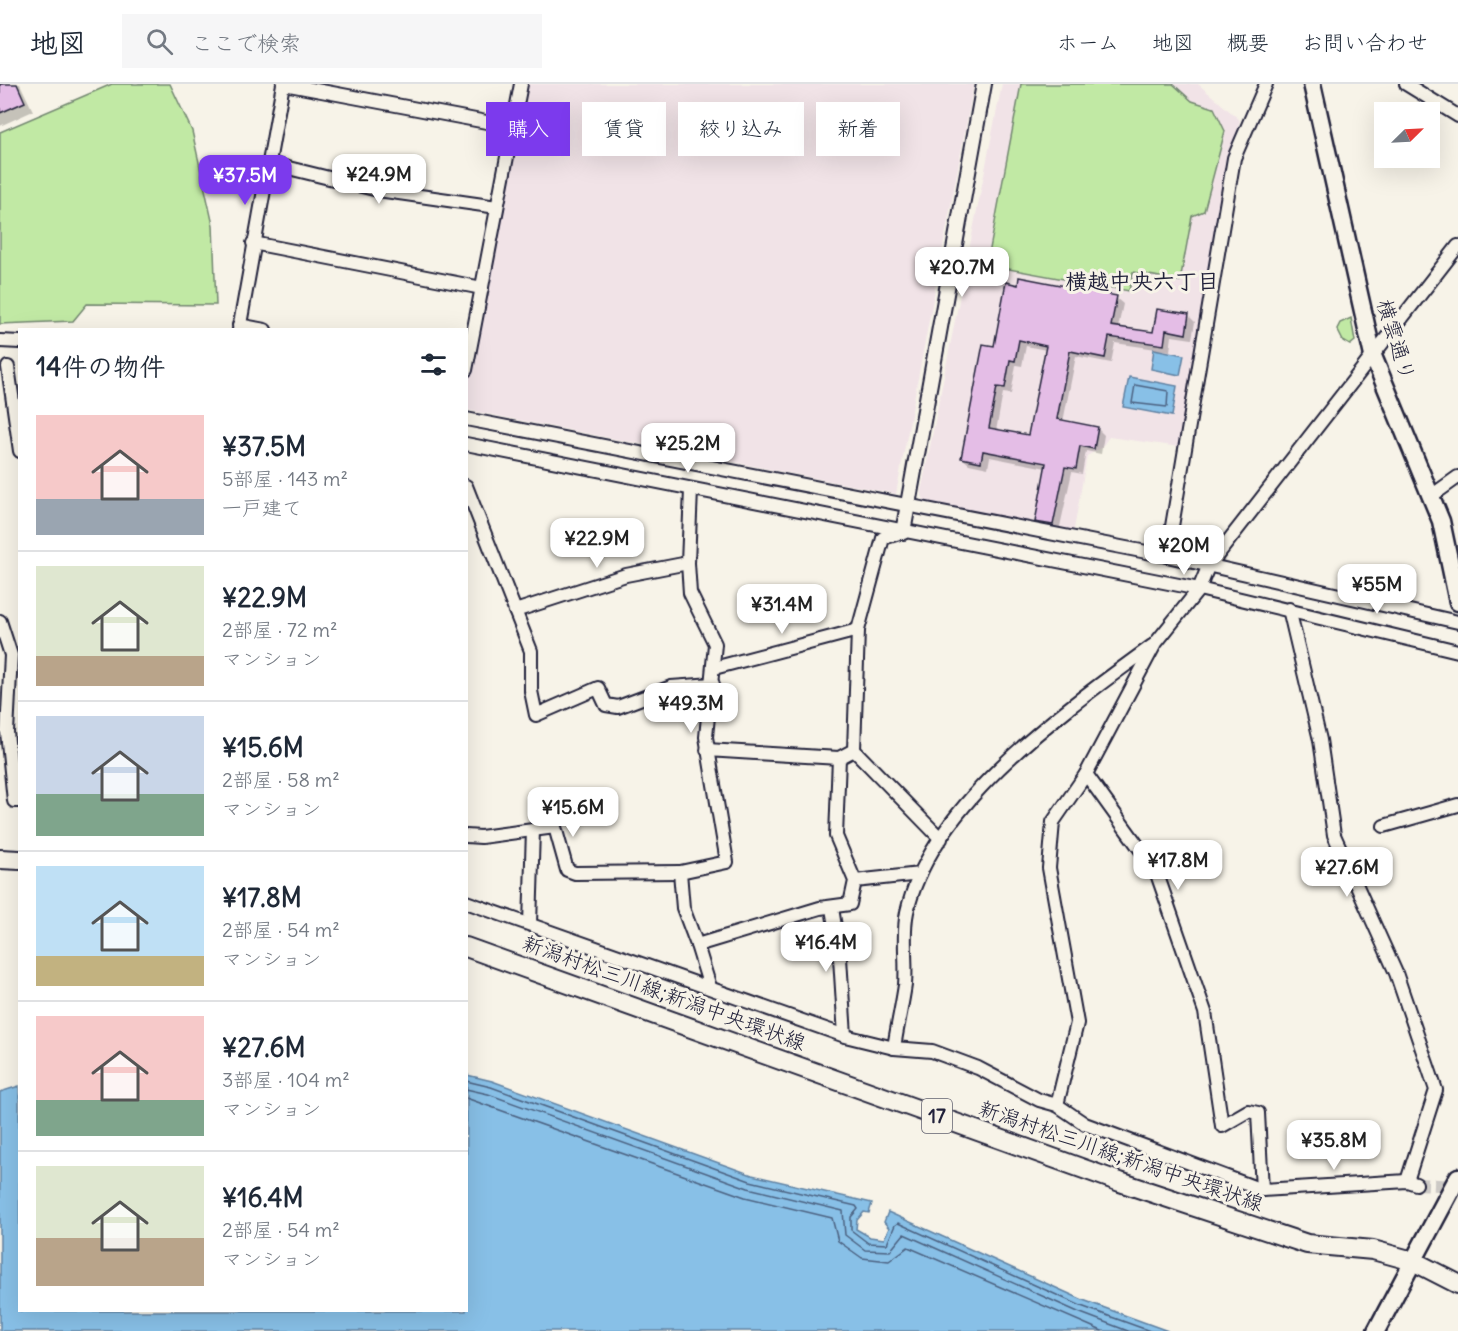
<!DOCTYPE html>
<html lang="ja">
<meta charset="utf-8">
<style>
body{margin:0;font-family:Delius,"Klee One",sans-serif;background:#f6f6f7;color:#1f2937;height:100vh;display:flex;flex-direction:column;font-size:22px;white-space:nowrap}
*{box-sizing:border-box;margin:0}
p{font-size:20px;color:#747a83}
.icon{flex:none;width:33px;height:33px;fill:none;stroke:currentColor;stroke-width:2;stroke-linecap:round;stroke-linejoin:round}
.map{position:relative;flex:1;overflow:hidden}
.sheet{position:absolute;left:18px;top:244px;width:450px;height:984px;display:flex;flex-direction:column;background:#fff;border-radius:0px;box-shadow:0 6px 24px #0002}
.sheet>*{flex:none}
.top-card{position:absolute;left:486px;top:18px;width:570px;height:54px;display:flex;gap:12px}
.needle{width:39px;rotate:66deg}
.buttons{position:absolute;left:1374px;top:18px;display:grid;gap:12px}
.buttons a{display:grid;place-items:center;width:66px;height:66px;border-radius:0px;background:#fff;box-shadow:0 6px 24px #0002;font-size:30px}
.price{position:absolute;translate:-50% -51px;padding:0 14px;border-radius:12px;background:#fff;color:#222;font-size:20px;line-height:39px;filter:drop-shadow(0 2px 3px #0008)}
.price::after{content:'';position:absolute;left:50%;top:36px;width:18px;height:14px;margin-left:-9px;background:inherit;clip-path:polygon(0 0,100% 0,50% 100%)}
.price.current{background:#7c3aed;color:#fff}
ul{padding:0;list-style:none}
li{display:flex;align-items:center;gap:18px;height:150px;padding:0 18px}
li+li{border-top:2px solid #e0e1e3}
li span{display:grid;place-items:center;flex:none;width:168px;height:120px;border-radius:0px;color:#555}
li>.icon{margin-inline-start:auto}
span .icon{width:72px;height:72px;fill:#fffc;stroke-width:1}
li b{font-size:26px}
h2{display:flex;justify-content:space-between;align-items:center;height:72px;padding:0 18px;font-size:26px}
.chip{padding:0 21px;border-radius:0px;background:#fff;box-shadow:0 6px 24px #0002;font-size:21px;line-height:54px}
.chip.current{background:#7c3aed;color:#fff}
header{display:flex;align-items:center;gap:36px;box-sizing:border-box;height:84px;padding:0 30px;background:#fff;border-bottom:2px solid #e0e1e3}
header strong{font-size:28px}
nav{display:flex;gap:33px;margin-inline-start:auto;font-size:21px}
.search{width:420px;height:54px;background:#f6f6f7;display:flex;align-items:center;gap:15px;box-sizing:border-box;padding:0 21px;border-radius:0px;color:#747a83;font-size:22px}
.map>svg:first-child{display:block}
.built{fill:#f1e3e7}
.green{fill:#c1e9a4;stroke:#728670;stroke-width:1.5}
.water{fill:#88c0e7;stroke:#5f81a2;stroke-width:1.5}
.shadow{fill:#0003;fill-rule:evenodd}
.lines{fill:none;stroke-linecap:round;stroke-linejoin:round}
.shore{stroke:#4b6180;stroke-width:1.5}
.building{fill:#e4bde6;stroke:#22223b;stroke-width:1.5;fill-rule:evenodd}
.minor-tunnel{stroke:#ccc9c5;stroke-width:12;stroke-dasharray:12 6;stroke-linecap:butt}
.minor-casing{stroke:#22223b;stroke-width:16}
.tertiary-casing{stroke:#22223b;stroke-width:18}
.secondary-casing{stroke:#22223b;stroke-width:21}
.primary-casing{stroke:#22223b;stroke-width:22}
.minor{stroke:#f7f3e8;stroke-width:12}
.tertiary{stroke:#f7f3e8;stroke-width:14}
.secondary{stroke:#f7f3e8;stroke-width:16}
.primary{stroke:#f7f3e8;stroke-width:18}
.labels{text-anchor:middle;stroke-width:6;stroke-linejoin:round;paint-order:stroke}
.shield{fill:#f7f3e8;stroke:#62616f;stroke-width:1.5}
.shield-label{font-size:20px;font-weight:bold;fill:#22223b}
.street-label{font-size:21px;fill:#22223b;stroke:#f7f3e8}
.neighbourhood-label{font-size:22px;font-weight:bold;fill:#22223b;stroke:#f7f3e8}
</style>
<header>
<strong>地図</strong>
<div class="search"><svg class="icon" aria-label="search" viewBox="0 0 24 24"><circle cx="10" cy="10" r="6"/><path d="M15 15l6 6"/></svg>ここで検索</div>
<nav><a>ホーム</a><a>地図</a><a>概要</a><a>お問い合わせ</a></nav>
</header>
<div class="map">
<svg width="1458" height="1247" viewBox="0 0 1458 1247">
<rect width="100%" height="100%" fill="#f7f3e8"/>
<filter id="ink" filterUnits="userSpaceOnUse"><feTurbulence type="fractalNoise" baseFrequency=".0167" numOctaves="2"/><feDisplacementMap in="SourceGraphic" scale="12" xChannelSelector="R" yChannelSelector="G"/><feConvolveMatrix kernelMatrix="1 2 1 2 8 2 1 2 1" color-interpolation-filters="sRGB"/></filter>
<g filter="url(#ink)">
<!-- built -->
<g class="built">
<path d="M526,0H974L896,410L467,326V307Z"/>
<path d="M1002,0H1198L1240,36L1231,68L1180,363L1109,353L1101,364L1087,372L1073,451L926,422L921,408Z"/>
</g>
<!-- green -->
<g class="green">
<path d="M112,0H170L192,47L213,141L216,221L87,220L73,237L0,240V48Z"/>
<path d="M1021,0H1173L1192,17L1214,24L1225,47L1204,127L1192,132L1180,197L1133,188L1129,207L987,181Z"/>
<path d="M1351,234L1355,257L1350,261L1343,257L1337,245L1340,239Z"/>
</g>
<!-- water -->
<g class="water">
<path d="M1154,265L1184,271L1180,291L1151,285Z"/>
<path d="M1129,293L1177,302L1172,332L1123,323Z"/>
<path d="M467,991L492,997L752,1091L872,1119L869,1129L864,1128L857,1136L856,1145L870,1153L884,1155L889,1144L884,1138L888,1128L1083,1216L1168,1247H0V1008L19,1002L20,1227H466Z"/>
</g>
<!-- shadow -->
<g class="shadow">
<path d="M0,0H20L33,27L0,42Z"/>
<path d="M1116,214L1123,220L1118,244L1154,249L1189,232L1195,238L1192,255L1172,252L1170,267L1115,259L1111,279L1076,272L1063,338L1098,345L1104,351L1101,370L1086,367L1082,390L1072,388L1059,447L1043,444L1036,437L1046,384L990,373L988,384L969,380L962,374L995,264ZM1026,262L1046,266L1030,353L996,347L1003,309L1011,310L1016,281L1022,282Z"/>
</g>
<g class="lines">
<!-- shore -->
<g class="shore">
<path d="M1135,301L1168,307L1167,323L1132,319Z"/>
<path d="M466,997L491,1003L750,1097L856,1122L858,1125L851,1133V1146L868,1159L887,1160L895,1141L898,1139L1081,1222L1150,1247"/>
<path d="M466,1005L488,1010L748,1104L843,1127L845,1151L865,1166L890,1167L904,1150L1078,1228L1128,1247"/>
<path d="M466,1014L745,1113L832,1134L838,1157L862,1174L889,1177L908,1163L1102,1247"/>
</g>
</g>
<!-- building -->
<g class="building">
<path d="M0,0H17L25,18L0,29Z"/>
<path d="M1019,193L1117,212L1111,242L1153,248L1157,225L1189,230L1186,250L1166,246L1164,261L1109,253L1105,274L1070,267L1057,335L1098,343L1094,365L1080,362L1076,385L1065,383L1053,441L1035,438L1046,379L983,367L981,378L961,374L983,260L994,262L1006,198L1018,201ZM1019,256L1046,262L1028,351L989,344L997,303L1005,304L1010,276L1015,277Z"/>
</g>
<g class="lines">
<!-- minor-tunnel -->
<path class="minor-tunnel" d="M1416,1100L1458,1102"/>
<defs>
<g id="minor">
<path d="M284,0L513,43"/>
<path d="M1406,0L1458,32"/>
<path d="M268,79L378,106L497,123"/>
<path d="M253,159L482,204"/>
<path d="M239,241L265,246"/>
<path d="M239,246L283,0"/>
<path d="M0,257L20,258"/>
<path d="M8,283L20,367"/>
<path d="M466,286L521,0"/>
<path d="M466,335L1167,472L1458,538"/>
<path d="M466,360L1199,505L1458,567"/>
<path d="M466,402L531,567V607L536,631L598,604L606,621L618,623L671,603L713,600"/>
<path d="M691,406L688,479L690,509L715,560L706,653L727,778L680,788L683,824L697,861"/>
<path d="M1430,413L1458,393"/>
<path d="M1167,472L1234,74L1266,0"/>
<path d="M1289,525L1320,656L1334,751L1396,889L1436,1006L1407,1097"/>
<path d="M515,527L626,491L688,479"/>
<path d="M0,537L11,571L7,648L14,717H20"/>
<path d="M714,584L858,546"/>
<path d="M707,666L839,674"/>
<path d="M854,666L941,755"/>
<path d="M1384,742L1458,721"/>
<path d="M466,752L481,753L555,743L567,786L575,789L680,788"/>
<path d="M855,797L920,790"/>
<path d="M466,818L845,952L894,964L932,967L978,984L1039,1016L1057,1021L1085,1040L1262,1106L1407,1097L1416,1100"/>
<path d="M832,824L840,874L845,952"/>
<path d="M530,840L533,746"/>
<path d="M710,903L697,861L820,824L850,820L855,797L836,752L839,674L854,666L858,546L883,454L899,449"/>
<path d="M894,964C897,943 902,922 905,901C907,877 902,851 907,828C932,718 1066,625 1152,562"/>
<path d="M1057,1021L1077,939L1049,784L1053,738L1086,690"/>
<path d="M1262,1106L1258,1029L1248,1027L1222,1042L1205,928L1156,787L1086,690L1155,560L1199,505L1208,483L1458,162"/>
</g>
<path id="tertiary" d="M903,448L984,0"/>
<g id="secondary">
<path d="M1312,0L1373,272L1441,437L1458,518"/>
<path d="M1376,1247L1458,1093"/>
</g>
<g id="primary">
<path d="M0,775L20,776"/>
<path d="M466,863L1120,1098L1307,1160L1373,1166L1413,1177L1458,1200"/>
</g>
</defs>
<!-- minor casing -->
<use href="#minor" class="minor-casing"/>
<!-- tertiary casing -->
<use href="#tertiary" class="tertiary-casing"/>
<!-- secondary casing -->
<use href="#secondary" class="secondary-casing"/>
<!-- primary casing -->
<use href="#primary" class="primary-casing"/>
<!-- minor -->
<use href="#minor" class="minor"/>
<!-- tertiary -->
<use href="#tertiary" class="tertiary"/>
<!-- secondary -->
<use href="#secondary" class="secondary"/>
<!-- primary -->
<use href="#primary" class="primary"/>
</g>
</g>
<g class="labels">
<!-- shield labels -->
<rect class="shield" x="922" y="1015" width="30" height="34" rx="4.5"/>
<g class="shield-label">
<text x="937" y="1039">17</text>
</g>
<!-- street labels -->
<g class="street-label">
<text transform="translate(1396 256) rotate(73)" y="7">横雲通り</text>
<text transform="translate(664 909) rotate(20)" y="7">新潟村松三川線;新潟中央環状線</text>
<text transform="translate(1121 1072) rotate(19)" y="7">新潟村松三川線;新潟中央環状線</text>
</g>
<!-- neighbourhood labels -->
<g class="neighbourhood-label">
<text x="1142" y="205">横越中央六丁目</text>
</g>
</g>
</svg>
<div class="buttons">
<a><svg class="needle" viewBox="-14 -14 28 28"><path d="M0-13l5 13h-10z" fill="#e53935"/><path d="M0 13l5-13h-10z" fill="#747a83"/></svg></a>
</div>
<b class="price" style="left:379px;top:121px">¥24.9M</b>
<b class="price current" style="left:245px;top:122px">¥37.5M</b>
<b class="price" style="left:962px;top:214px">¥20.7M</b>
<b class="price" style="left:688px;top:390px">¥25.2M</b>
<b class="price" style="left:597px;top:485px">¥22.9M</b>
<b class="price" style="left:1184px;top:492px">¥20M</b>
<b class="price" style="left:1377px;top:531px">¥55M</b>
<b class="price" style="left:782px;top:551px">¥31.4M</b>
<b class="price" style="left:691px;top:650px">¥49.3M</b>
<b class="price" style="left:573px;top:754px">¥15.6M</b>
<b class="price" style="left:1178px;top:807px">¥17.8M</b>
<b class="price" style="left:1347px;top:814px">¥27.6M</b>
<b class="price" style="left:826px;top:889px">¥16.4M</b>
<b class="price" style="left:1334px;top:1087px">¥35.8M</b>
<div class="top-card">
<a class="chip current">購入</a>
<a class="chip">賃貸</a>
<a class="chip">絞り込み</a>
<a class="chip">新着</a>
</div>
<section class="sheet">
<h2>14件の物件<svg class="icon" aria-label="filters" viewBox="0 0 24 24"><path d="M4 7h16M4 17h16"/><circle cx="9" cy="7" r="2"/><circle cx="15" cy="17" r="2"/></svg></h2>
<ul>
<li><span style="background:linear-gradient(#f6c9c9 70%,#9aa5b1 0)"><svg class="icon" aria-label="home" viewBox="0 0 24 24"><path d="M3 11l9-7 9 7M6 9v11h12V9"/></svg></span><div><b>¥37.5M</b><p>5部屋 · 143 m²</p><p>一戸建て</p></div></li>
<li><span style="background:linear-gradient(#dfe7d0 75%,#b9a48a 0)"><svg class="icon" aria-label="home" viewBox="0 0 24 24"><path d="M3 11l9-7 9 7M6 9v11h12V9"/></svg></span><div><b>¥22.9M</b><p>2部屋 · 72 m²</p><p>マンション</p></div></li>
<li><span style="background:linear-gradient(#c9d6e8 65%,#7fa58c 0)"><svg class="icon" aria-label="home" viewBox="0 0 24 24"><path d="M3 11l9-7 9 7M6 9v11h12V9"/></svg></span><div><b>¥15.6M</b><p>2部屋 · 58 m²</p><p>マンション</p></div></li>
<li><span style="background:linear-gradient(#bfe0f5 75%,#c2b280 0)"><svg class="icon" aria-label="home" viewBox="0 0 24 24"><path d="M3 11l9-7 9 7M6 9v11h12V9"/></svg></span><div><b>¥17.8M</b><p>2部屋 · 54 m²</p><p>マンション</p></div></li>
<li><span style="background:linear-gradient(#f6c9c9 70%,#7fa58c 0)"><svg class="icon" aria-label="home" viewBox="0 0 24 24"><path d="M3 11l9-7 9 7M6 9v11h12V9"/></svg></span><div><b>¥27.6M</b><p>3部屋 · 104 m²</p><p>マンション</p></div></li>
<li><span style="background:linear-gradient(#dfe7d0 60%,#b9a48a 0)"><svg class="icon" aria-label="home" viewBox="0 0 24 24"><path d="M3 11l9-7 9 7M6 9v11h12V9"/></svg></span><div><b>¥16.4M</b><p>2部屋 · 54 m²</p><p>マンション</p></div></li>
</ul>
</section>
</div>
